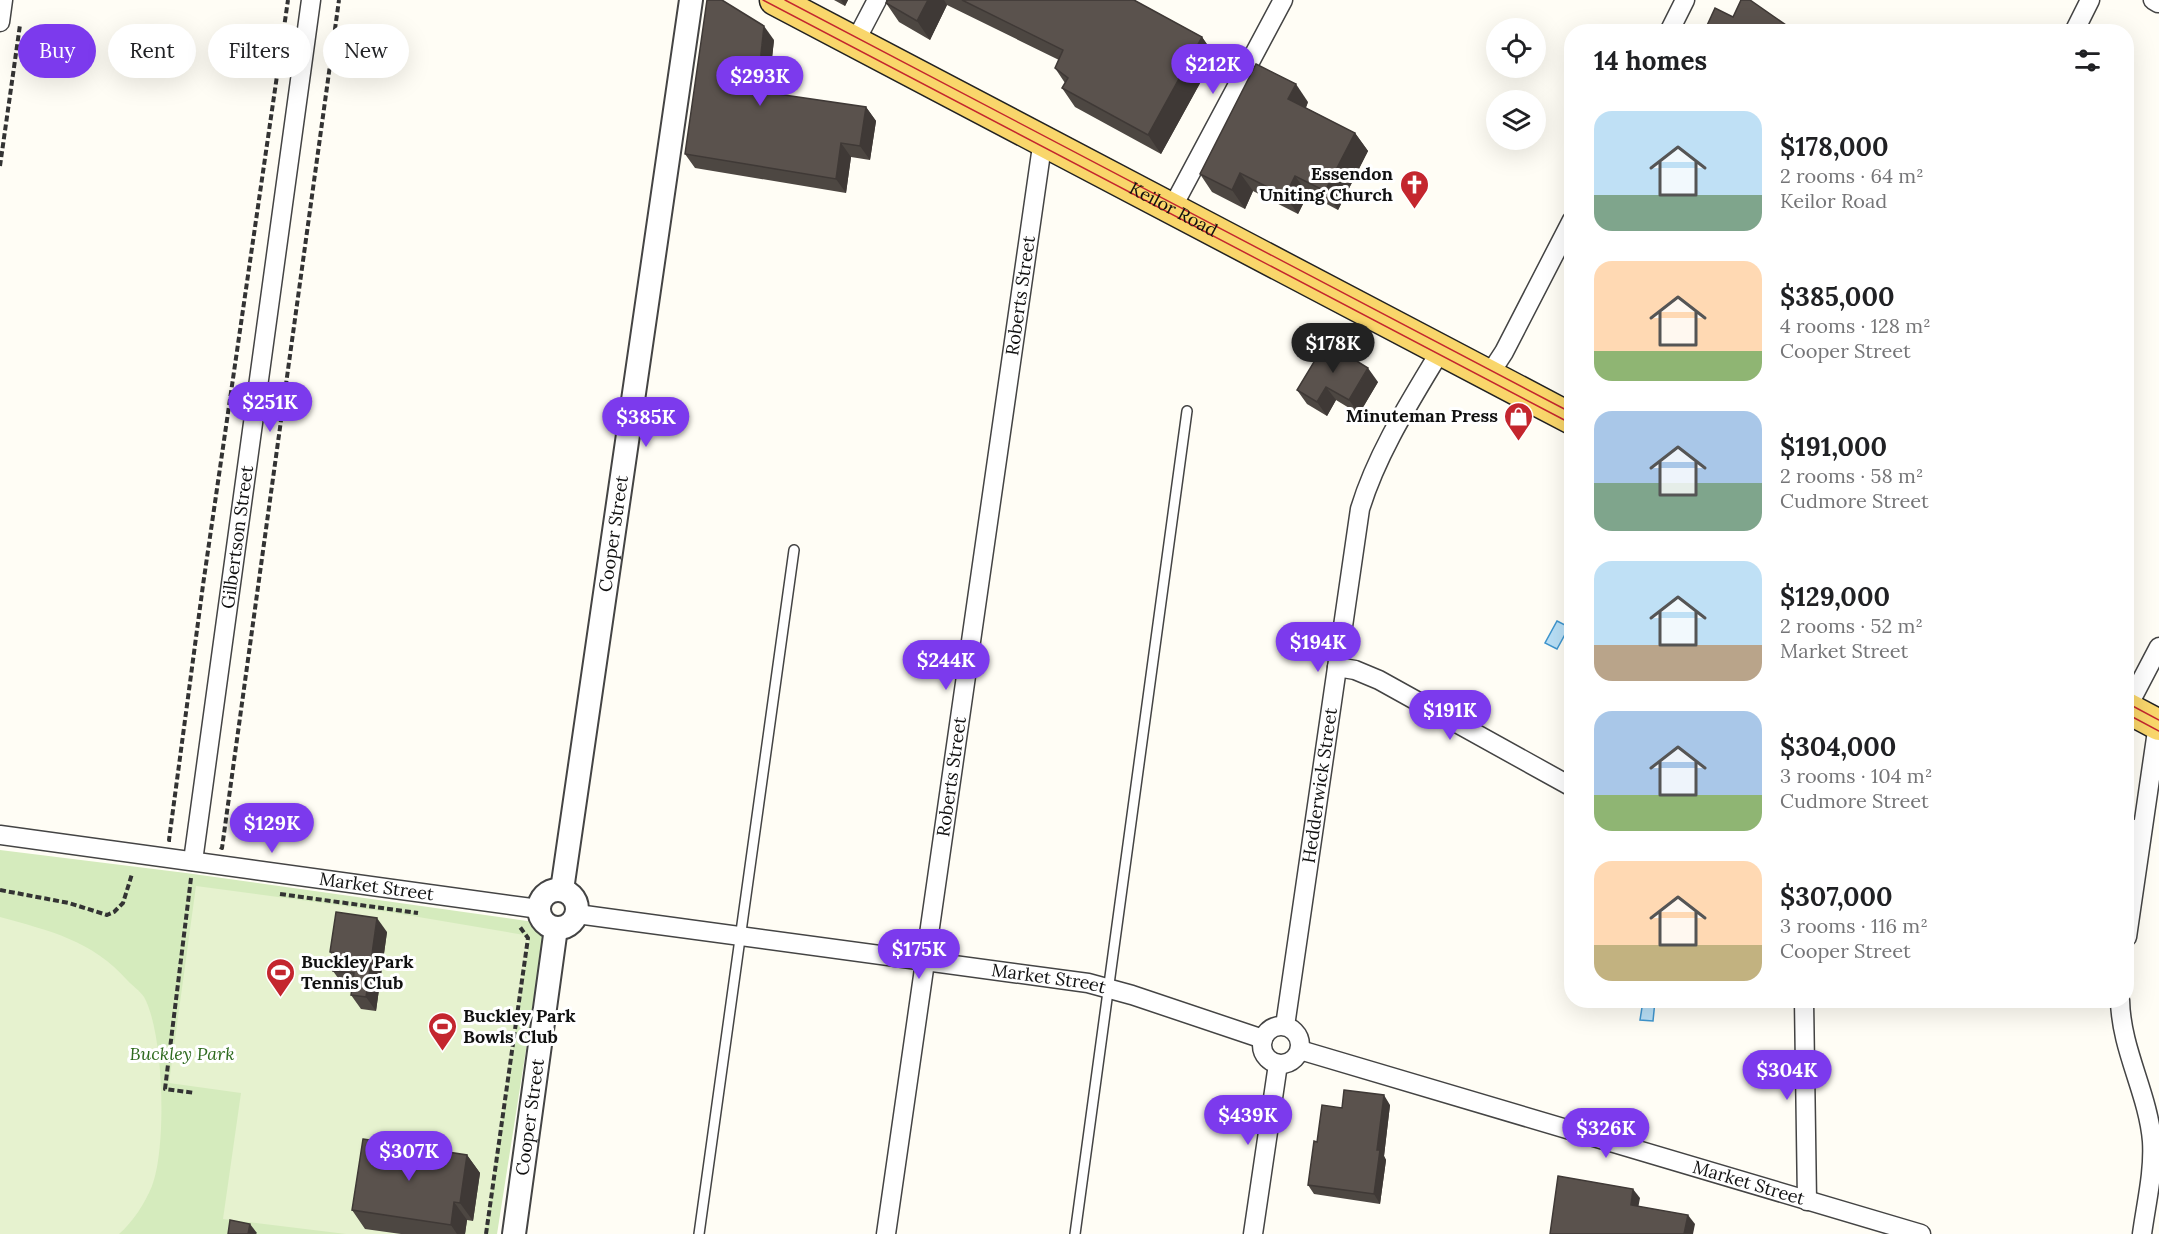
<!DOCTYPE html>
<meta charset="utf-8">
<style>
body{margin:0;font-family:Lora,serif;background:#f2f2f2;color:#202124;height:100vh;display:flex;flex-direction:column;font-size:22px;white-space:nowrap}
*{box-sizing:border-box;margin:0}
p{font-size:20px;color:#757577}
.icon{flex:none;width:33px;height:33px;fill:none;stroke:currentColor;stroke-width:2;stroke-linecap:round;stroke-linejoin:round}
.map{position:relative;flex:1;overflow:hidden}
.panel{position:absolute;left:1564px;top:24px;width:570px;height:984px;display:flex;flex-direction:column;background:#fff;border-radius:24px;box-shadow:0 6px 24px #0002}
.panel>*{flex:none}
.hud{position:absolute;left:18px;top:24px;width:570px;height:54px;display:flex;gap:12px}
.controls{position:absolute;left:1486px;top:18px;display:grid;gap:12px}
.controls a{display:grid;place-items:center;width:60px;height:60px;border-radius:50%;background:#fff;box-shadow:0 6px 24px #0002;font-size:30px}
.price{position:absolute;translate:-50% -51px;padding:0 14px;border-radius:21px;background:#7c3aed;color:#fff;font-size:20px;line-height:39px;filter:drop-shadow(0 2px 3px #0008)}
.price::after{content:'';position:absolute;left:50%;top:36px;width:18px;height:14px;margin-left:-9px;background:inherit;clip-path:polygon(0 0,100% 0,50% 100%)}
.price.selected{background:#222;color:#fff}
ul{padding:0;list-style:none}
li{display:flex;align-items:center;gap:18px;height:150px;padding:0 30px}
li span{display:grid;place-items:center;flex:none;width:168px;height:120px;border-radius:18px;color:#555}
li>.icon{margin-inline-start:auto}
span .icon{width:72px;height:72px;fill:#fffc;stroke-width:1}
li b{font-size:26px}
h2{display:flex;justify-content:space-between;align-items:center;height:72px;padding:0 30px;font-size:26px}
.pill{padding:0 21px;border-radius:27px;background:#fff;box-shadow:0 6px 24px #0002;font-size:21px;line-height:54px}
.pill.selected{background:#7c3aed;color:#fff}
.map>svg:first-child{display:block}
.green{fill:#d5ebbd}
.pitch{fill:#e6f2cf}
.water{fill:#b9e0f7;stroke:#3f96cf;stroke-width:1.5}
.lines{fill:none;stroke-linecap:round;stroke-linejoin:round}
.service-casing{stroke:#444;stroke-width:12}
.minor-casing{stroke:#444;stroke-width:21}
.tertiary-casing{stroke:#444;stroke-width:26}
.primary-casing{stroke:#222;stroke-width:33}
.path{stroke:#333;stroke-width:4;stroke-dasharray:6 3;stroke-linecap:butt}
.service{stroke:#fff;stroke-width:9}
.minor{stroke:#fff;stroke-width:18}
.tertiary{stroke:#fff;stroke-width:22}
.primary{stroke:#f9d66b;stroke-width:30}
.tram{stroke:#c4262e;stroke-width:1.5}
.wall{fill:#4d4742}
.shaded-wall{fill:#3f3936}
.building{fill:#5a524d;stroke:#3f3936;stroke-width:1.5}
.labels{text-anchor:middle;stroke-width:6;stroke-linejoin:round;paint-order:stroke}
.poi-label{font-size:18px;font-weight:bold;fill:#111;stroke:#fff;text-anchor:end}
.street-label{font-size:18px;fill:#111;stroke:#fff}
.park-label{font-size:18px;font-style:italic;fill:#2f6b1f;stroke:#fff}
</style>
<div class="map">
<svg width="2159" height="1234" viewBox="0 0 2159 1234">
<rect width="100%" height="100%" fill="#fffdf5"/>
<!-- green -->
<path class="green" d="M0,850L186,873L534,922L544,935L497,1234H0Z"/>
<!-- pitch -->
<g class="pitch">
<path d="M196,886L389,912L530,936L485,1234H346L223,1219L241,1093L169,1083Z"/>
<path d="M0,917C50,931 92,940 128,981C133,986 140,991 144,997C164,1032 167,1148 152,1186C145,1203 133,1222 119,1234H0Z"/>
</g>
<!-- water -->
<g class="water">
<path d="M1557,621L1569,627L1557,649L1545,643Z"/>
<path d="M1643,1001H1655L1653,1021L1640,1020Z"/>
</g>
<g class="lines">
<defs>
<g id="service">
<path d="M2127,824L2144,825"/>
<path d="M699,1234L794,550"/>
<path d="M1075,1234L1187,411"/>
</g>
<g id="minor">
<path d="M2153,0L2158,3"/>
<path d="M0,22L3,0"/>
<path d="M1669,32L1685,0"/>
<path d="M2074,32L2090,0"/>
<path d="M855,42L877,0"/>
<path d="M1172,208L1283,0"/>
<path d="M1489,375L1504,352L1572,220"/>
<path d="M1337,667L1355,670L1379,680L1572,787"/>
<path d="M2127,708L2159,647"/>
<path id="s1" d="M0,835L539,909"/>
<path id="s2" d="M193,861L311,0"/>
<path id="s3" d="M577,914L1088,983L1132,995L1263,1039"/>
<path d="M2127,937L2158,724"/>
<path d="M1804,1000L1807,1201"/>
<path d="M2120,1000C2121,1050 2148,1093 2152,1141C2154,1172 2146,1204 2142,1234"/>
<path id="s4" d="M1285,1026L1360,509C1377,453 1411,400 1441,350"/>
<circle cx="1281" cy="1045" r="19"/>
<path id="s5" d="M1300,1050L1921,1234"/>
<path id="s6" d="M886,1234L1041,153L1046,142"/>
<path d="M1253,1234L1278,1064"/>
</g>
<g id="tertiary">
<circle cx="558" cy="909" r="19"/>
<path id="s7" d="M562,890L691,0"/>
<path id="s8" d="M514,1234L556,928"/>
</g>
<g id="primary">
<path id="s9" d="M775,0L1572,419"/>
<path d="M2127,708L2159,725"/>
</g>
</defs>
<!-- service casing -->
<use href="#service" class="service-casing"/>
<!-- minor casing -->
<use href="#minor" class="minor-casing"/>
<!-- tertiary casing -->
<use href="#tertiary" class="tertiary-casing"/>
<!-- primary casing -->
<use href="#primary" class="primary-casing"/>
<!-- path -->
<g class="path">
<path d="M0,166L20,25"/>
<path d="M171,840H169L203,585L288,0"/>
<path d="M220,847L222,848L339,0"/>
<path d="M191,878L165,1089L195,1093"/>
<path d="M0,890L69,903L107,915L114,912L123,903L132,874"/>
<path d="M280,894L418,913"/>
<path d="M486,1234L528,938L520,927H518"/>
</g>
<!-- service -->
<use href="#service" class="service"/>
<!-- minor -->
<use href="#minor" class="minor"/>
<!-- tertiary -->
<use href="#tertiary" class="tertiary"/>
<!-- primary -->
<use href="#primary" class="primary"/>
<!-- tram -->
<g class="tram">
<path d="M763,0L1572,424"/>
<path d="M785,0L1572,413"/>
<path d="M2127,703L2159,720"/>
<path d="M2127,714L2159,731"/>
</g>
</g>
<!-- wall -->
<g class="wall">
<path d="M834,0H848L845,6Z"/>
<path d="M888,0H1134L1202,37L1215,56L1161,154L1075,107L1062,88L1065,83L1055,68L1059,60L947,5L930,40L899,22L886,3Z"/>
<path d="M774,40L768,93L866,107L876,121L870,160L851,157L846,193L695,168L685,154Z"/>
<path d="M1308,102L1306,108L1355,133L1368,151L1338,210L1308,194L1298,214L1253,191L1245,209L1212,192L1200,174Z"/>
<path d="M1378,382L1359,414L1336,400L1327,416L1307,404L1297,390Z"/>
<path d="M387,932L376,1011L361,1009L351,995L352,986L343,985L333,971L335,959L330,952Z"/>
<path d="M1390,1105L1384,1156L1386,1160L1380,1204L1314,1194L1308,1185L1317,1142L1342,1108Z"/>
<path d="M467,1155L480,1173L473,1221L467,1220L465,1234H401L365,1229L352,1210Z"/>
</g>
<!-- shaded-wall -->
<g class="shaded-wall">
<path d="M841,0H848L845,6Z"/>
<path d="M928,0H944L947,5L930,40L917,21Z"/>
<path d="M764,26L774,40L767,105L757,91Z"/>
<path d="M1202,37L1215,56L1161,154L1148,135Z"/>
<path d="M1296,84L1308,102L1301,117L1288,99Z"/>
<path d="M866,107L876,121L870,160L860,146Z"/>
<path d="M1355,133L1368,151L1338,210L1325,191Z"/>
<path d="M841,143L851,157L846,193L836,179Z"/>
<path d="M1240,173L1253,191L1245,209L1232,190Z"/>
<path d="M1295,176L1308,194L1298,214L1285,196Z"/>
<path d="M1368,368L1378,382L1359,414L1349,400Z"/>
<path d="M1326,387L1336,400L1327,416L1317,402Z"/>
<path d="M377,918L387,932L376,1011L366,997Z"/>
<path d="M1384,1095L1390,1105L1384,1156L1386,1160L1380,1204L1374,1194L1377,1150Z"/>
<path d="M467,1155L480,1173L473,1221L460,1203Z"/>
<path d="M1633,1189L1640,1198L1637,1214L1631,1205Z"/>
<path d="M454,1202L467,1220L465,1234H457L451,1225Z"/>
<path d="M1688,1215L1695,1224L1693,1234H1684Z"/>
<path d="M250,1224L257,1233L256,1234H248Z"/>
</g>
<!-- building -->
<g class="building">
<path d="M707,0H722L764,26L757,91L866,107L860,146L841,143L836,179L685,154Z"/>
<path d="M888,0H928L917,21L886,3Z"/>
<path d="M962,0H1134L1202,37L1148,135L1062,88L1068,78L1055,68L1063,50Z"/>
<path d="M1741,0H1750L1796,32H1704L1715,8L1733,17Z"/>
<path d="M1256,64L1296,84L1288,99L1355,133L1325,191L1295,176L1285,196L1240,173L1232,190L1200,174Z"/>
<path d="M1326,342L1368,368L1349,400L1326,387L1317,402L1297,390Z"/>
<path d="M336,912L377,918L366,997L351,995L354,973L333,971L336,953L330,952Z"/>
<path d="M1344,1090L1384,1095L1377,1150H1380L1374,1194L1308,1185L1314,1141L1317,1142L1322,1105L1342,1108Z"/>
<path d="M363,1139L467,1155L460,1203L454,1202L451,1225L352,1210Z"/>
<path d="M1558,1176L1633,1189L1631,1205L1688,1215L1684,1234H1550Z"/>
<path d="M230,1220L250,1224L248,1234H228Z"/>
</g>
<!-- icons -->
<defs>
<symbol id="church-pin" viewBox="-11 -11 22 30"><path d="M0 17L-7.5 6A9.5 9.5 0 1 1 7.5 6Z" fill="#c4262e" stroke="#fff"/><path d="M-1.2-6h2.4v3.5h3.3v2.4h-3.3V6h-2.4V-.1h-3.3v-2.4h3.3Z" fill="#fff"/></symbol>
<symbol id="shop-pin" viewBox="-11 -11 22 30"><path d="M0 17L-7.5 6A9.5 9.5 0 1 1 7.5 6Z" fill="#c4262e" stroke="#fff"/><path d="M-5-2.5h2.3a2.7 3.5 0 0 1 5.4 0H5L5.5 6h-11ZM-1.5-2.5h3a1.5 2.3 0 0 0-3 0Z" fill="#fff"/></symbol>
<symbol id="stadium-pin" viewBox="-11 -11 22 30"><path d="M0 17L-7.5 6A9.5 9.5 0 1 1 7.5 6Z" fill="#c4262e" stroke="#fff"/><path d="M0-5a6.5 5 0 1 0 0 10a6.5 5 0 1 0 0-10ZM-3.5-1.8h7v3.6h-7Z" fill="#fff"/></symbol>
</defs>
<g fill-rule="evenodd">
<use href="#church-pin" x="1398" y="168" width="33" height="45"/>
<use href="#shop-pin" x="1502" y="400" width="33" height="45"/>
<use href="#stadium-pin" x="264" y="956" width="33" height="45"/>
<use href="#stadium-pin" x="426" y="1010" width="33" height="45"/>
</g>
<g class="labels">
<!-- poi labels -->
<g class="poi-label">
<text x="1393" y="180">Essendon<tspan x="1393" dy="21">Uniting Church</tspan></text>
<text x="1498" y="422">Minuteman Press</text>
<text x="301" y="968" text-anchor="start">Buckley Park<tspan x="301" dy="21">Tennis Club</tspan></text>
<text x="463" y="1022" text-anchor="start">Buckley Park<tspan x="463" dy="21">Bowls Club</tspan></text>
</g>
<!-- street labels -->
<g class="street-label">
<text dy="6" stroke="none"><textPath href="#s9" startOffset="450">Keilor Road</textPath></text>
<text dy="6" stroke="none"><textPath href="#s6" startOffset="948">Roberts Street</textPath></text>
<text dy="6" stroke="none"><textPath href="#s7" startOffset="360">Cooper Street</textPath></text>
<text dy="6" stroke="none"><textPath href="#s2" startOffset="327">Gilbertson Street</textPath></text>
<text dy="6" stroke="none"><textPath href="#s6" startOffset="462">Roberts Street</textPath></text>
<text dy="6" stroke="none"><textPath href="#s4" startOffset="243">Hedderwick Street</textPath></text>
<text dy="6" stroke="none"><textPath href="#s1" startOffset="380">Market Street</textPath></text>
<text dy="6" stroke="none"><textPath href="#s3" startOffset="476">Market Street</textPath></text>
<text dy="6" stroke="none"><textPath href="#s8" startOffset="118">Cooper Street</textPath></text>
<text dy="6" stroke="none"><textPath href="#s5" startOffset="468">Market Street</textPath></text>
</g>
<!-- park labels -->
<g class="park-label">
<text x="182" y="1060">Buckley Park</text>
</g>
</g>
</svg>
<div class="controls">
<a><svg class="icon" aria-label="locate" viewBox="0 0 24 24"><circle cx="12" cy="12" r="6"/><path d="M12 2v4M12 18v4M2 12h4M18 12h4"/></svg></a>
<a><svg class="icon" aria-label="layers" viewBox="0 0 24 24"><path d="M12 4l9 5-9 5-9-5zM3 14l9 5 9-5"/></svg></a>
</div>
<b class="price" style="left:1213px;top:95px">$212K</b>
<b class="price" style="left:760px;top:107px">$293K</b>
<b class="price selected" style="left:1333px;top:374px">$178K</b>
<b class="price" style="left:270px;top:433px">$251K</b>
<b class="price" style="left:646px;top:448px">$385K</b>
<b class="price" style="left:1318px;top:673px">$194K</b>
<b class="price" style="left:946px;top:691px">$244K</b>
<b class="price" style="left:1450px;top:741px">$191K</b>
<b class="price" style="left:272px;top:854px">$129K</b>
<b class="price" style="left:919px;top:980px">$175K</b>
<b class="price" style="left:1787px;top:1101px">$304K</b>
<b class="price" style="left:1248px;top:1146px">$439K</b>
<b class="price" style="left:1606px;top:1159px">$326K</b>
<b class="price" style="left:409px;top:1182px">$307K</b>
<div class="hud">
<a class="pill selected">Buy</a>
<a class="pill">Rent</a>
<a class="pill">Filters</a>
<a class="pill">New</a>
</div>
<section class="panel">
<h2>14 homes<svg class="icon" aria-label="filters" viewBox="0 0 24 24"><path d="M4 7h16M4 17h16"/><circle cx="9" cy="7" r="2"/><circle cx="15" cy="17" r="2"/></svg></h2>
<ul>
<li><span style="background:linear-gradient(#bfe0f5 70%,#7fa58c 0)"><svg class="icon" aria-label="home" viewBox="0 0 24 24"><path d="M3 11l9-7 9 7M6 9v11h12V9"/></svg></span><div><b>$178,000</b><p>2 rooms · 64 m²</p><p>Keilor Road</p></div></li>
<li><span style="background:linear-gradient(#ffd9b3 75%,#8fb573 0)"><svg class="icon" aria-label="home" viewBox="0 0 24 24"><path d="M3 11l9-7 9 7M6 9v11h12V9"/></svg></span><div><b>$385,000</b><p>4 rooms · 128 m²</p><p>Cooper Street</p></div></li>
<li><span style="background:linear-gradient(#a9c7e8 60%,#7fa58c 0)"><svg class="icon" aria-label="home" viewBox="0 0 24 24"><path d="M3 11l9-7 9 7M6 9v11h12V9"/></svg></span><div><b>$191,000</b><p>2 rooms · 58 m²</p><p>Cudmore Street</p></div></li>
<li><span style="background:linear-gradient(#bfe0f5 70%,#b9a48a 0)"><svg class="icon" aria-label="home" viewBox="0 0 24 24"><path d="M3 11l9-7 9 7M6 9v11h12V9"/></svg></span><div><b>$129,000</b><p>2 rooms · 52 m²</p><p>Market Street</p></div></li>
<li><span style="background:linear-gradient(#a9c7e8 70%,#8fb573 0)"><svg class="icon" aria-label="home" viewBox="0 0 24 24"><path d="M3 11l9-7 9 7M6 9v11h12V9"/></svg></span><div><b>$304,000</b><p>3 rooms · 104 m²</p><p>Cudmore Street</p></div></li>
<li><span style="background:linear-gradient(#ffd9b3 70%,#c2b280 0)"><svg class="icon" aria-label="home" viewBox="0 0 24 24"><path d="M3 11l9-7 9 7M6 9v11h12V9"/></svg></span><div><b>$307,000</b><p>3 rooms · 116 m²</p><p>Cooper Street</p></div></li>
</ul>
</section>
</div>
